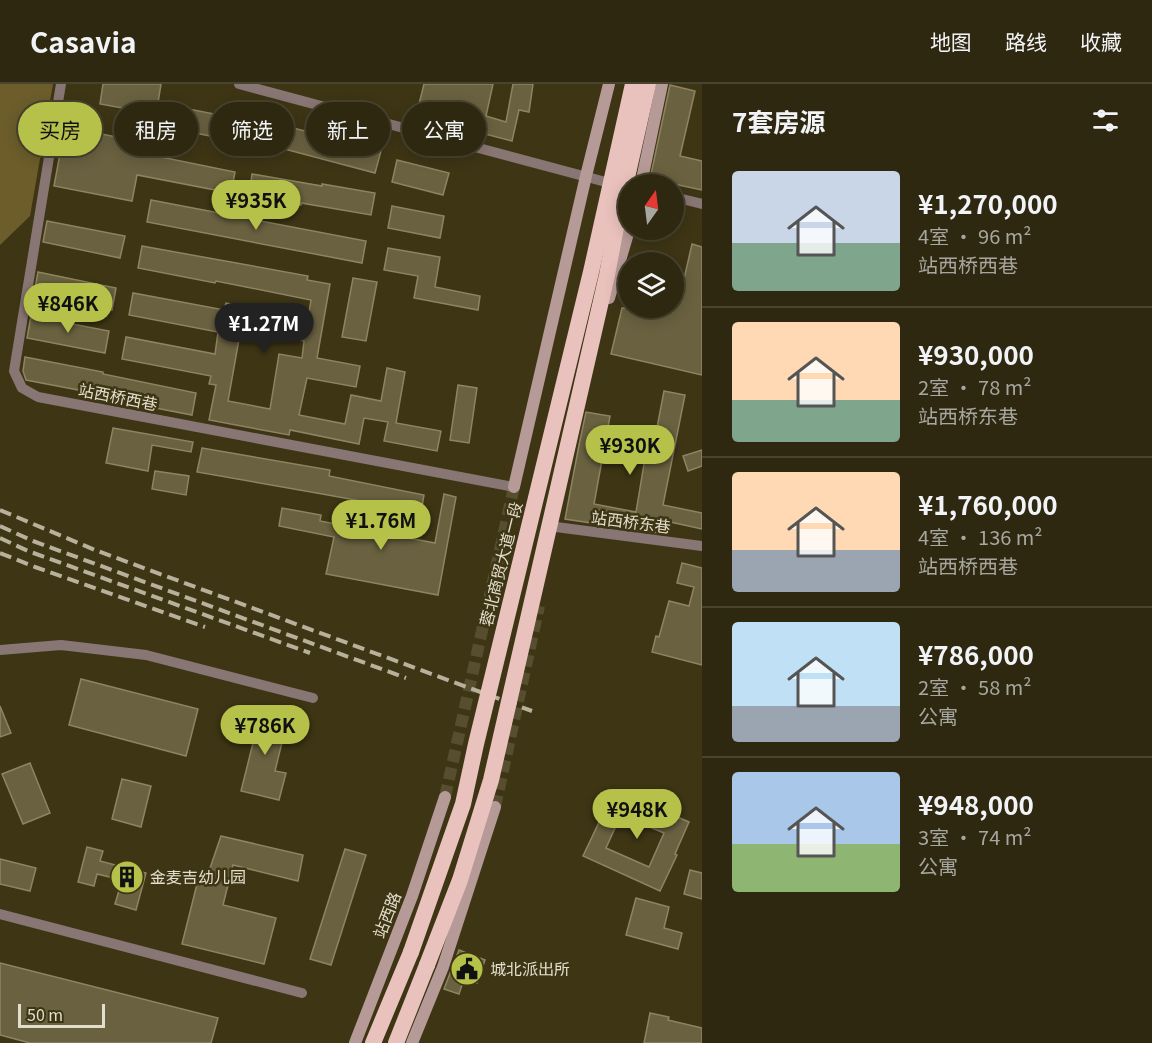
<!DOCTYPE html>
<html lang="zh">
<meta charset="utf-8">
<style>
body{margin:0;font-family:Georgia,"Noto Sans SC",serif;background:#363019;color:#f1f3f6;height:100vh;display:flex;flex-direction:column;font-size:22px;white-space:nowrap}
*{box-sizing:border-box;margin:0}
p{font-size:20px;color:#a7a69f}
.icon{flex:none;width:33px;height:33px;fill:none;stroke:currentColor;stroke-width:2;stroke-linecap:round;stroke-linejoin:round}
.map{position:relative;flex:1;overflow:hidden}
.side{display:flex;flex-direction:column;background:#2e2810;width:450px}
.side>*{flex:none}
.guide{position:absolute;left:18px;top:18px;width:570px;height:54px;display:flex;gap:12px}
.needle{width:39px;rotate:14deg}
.buttons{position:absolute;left:618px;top:90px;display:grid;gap:12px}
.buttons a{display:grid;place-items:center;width:66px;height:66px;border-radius:50%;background:#2e2810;box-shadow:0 3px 15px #0003,0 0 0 2px #494430;font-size:30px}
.scale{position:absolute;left:18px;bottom:15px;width:87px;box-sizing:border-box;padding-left:6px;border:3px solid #e3decc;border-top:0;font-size:16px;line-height:21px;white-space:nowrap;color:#e3decc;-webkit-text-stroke:4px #3e3515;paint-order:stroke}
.price{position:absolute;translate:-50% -51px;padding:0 14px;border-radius:21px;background:#b6c149;color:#111;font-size:20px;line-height:39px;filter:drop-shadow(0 2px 3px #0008)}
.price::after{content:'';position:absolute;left:50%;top:36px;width:18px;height:14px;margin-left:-9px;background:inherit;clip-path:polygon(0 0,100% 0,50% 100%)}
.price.active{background:#222;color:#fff}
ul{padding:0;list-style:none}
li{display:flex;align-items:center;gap:18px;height:150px;padding:0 30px}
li+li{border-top:2px solid #494430}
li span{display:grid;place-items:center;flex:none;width:168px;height:120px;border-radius:6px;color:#555}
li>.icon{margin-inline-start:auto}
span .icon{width:72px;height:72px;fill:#fffc;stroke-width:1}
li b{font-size:26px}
h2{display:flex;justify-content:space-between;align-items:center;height:72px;padding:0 30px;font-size:26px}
.tag{padding:0 21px;border-radius:27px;background:#2e2810;box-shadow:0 3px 15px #0003,0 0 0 2px #494430;font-size:21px;line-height:54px}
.tag.active{background:#b6c149;color:#111}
header{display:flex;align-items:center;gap:36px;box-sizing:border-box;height:84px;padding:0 30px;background:#2e2810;border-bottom:2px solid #494430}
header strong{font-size:28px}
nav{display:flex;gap:33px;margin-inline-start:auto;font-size:21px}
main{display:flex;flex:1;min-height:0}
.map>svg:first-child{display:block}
.green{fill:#6c5d2b}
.building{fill:#6a6140;stroke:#8e8462;stroke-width:1.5;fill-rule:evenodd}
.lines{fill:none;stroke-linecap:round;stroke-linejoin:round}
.secondary-tunnel{stroke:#574e30;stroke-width:12;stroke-dasharray:12 6;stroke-linecap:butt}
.minor{stroke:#887674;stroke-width:10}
.secondary{stroke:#b69a97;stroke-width:12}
.trunk{stroke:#eac2bd;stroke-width:16}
.rail{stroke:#b7b19c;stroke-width:4;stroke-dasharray:12 6;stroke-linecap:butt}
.trunk-bridge{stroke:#eac2bd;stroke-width:16}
.labels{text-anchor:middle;stroke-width:5;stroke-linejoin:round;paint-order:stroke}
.street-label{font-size:16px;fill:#e3decc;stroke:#3e3515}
.poi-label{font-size:16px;fill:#e3decc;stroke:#3e3515;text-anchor:start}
</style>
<header>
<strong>Casavia</strong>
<nav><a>地图</a><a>路线</a><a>收藏</a></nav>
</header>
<main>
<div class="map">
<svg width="702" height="959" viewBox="0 0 702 959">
<rect width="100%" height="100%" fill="#3e3515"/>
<!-- green -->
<path class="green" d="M0,0H53L30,132L0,161Z"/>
<!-- building -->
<g class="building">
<path d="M103,0H161L158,19L245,36L241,58L164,43L166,32L100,20Z"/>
<path d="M424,0H493L486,32L506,38L513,0H533L529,28L519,26L512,57L416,32Z"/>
<path d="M670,1L695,7L680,72L702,77V106L650,95Z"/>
<path d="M263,36L381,67L375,89L258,58L261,39H262Z"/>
<path d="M65,43L143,58L141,69L235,88L231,109L137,91L132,117L54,102Z"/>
<path d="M397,76L449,89L443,111L392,98Z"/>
<path d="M252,90L322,102V100L375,109L371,131L301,119V121L249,112Z"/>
<path d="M151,116L366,157L362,179L147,138Z"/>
<path d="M392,122L444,132L440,154L388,144Z"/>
<path d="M47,137L125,152L120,174L43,158Z"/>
<path d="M692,160L702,163V291L611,270L622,224H674V213L681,208Z"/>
<path d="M142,162L308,192L307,196L330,200L317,274L360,282L356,303L307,294L299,331L345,340L351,311L381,317L387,284L405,288L396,339L441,347L437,367L384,357L388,338L364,334L359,360L290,346L289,351L209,336L216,301L209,300L211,292L122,275L126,253L215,270L218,248L129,231L133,209L224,226L226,219L308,235L311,216L216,197L215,199L138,184ZM241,244L304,257L302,274L279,270L270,325L228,317Z"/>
<path d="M388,164L440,173L435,203L480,212L478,226L414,214L418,192L384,186Z"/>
<path d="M38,188L116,204L112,226L34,210Z"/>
<path d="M353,194L377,198L366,257L342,253Z"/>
<path d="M31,232L109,247L105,269L27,254Z"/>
<path d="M25,273L103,288V290L196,309L192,331L114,316L115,313L26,296L23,287Z"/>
<path d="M458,301L477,304L469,359L450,356Z"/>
<path d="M664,307L685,311L663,421L702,429V445L661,436L658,449L565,435L579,361L586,328L610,332L594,420L636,428L645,374L651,375Z"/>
<path d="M113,344L193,358L191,368L152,361L148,387L106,379Z"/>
<path d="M202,364L330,386L329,392L424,411L421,428L328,411L197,388Z"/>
<path d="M702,366V382L688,387L683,372Z"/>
<path d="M155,387L189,392L186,411L152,405Z"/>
<path d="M444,410L456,413L438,511L326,490L334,453L279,442L282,424L321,431L320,437L435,459Z"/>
<path d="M682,479L702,484V581L652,568L656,552L659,553L669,517L689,522L694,503L677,499Z"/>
<path d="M81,595L198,625L186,672L69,641Z"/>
<path d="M0,622L11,649L0,653Z"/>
<path d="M253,625L288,634L275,687L286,689L279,716L241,707L256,647L248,645Z"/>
<path d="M30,679L50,729L23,740L2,690Z"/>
<path d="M122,695L151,702L141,743L112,735Z"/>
<path d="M615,706L689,738L675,770L677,771L660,807L583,772L602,732L604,733ZM621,731L664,749L649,783L606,764Z"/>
<path d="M221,752L303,771L298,797L233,781L223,821L276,834L264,880L182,860L200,788L208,790Z"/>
<path d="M87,763L103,767L100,777L146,789L136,826L115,820L122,796L97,790L94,802L78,798Z"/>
<path d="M345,765L366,771L331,881L310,875Z"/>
<path d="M0,775L36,784L30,807L0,800Z"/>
<path d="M690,786L702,789V815L684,810Z"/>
<path d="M636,814L669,823L664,844L682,849L678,865L626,851Z"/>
<path d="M459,866L485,876L477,899L464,895L459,910L444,905Z"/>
<path d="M0,879L218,934L211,959H30L0,951Z"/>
<path d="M650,929L669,933L668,936L702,944V959H644Z"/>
</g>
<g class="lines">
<!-- secondary-tunnel -->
<g class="secondary-tunnel">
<path d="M445,713L514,403"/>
<path d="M495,723L539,522"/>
</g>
<!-- minor -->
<g class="minor">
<path d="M61,0L14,287L22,304L38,313L514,403"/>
<path d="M239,0L617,101"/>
<path d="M674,113L702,120"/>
<path d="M556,443L702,462"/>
<path d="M0,566L61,561L146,571L313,614"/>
<path d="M0,830L302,909"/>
</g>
<!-- secondary -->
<g class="secondary">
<path d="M641,100L662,0"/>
<path d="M609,214L629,146"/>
<path d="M514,403L586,92L609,0"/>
<path d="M355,959L412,812L445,713"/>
<path d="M412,959L443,883L495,723"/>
</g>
<!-- trunk -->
<g class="trunk">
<path d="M373,959L411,868"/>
<path d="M396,959L427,881"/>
</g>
<!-- rail -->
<g class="rail">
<path d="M0,426L95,466L532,627"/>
<path d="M0,442L33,457L406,594"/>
<path d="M0,454L28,467L310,569"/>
<path d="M0,469L35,483L205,543"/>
</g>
<!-- trunk-bridge -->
<g class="trunk-bridge">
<path d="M411,868L463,720L476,660L591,188L633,0"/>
<path d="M427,881L460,796L491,696L607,191L617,138L648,0"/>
</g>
</g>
<!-- icons -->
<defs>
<symbol id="building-disc" viewBox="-11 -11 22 22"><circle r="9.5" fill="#b6c149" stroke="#3e3515"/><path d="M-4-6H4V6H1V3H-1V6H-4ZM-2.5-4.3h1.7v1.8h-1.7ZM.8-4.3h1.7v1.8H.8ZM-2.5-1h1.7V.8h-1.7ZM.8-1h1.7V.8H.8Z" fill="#111"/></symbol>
<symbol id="civic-disc" viewBox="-11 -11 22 22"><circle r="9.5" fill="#b6c149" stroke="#3e3515"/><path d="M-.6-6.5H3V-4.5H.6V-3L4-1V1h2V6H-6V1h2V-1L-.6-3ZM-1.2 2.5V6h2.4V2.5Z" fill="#111"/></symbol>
</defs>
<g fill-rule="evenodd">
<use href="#building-disc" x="108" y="774" width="38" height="38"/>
<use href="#civic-disc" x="448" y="866" width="38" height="38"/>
</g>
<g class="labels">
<!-- street labels -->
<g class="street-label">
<text transform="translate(118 313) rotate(11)" y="6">站西桥西巷</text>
<text transform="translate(631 438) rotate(7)" y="6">站西桥东巷</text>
<text transform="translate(501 480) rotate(-76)" y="6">蓉北商贸大道一段</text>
<text transform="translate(387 831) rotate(-69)" y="6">站西路</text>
</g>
<!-- poi labels -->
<g class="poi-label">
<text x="150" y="799">金麦吉幼儿园</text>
<text x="490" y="891">城北派出所</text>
</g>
</g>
</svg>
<div class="buttons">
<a><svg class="needle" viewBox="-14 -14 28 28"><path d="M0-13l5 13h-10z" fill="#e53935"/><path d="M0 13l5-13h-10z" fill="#a7a69f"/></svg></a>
<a><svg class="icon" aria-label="layers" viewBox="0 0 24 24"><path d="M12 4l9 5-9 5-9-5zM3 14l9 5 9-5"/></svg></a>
</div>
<div class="scale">50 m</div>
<b class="price" style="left:256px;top:147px">¥935K</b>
<b class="price" style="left:68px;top:250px">¥846K</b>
<b class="price active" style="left:264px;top:270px">¥1.27M</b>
<b class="price" style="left:630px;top:392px">¥930K</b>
<b class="price" style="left:381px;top:467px">¥1.76M</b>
<b class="price" style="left:265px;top:672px">¥786K</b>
<b class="price" style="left:637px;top:756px">¥948K</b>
<div class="guide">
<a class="tag active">买房</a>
<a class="tag">租房</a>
<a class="tag">筛选</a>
<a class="tag">新上</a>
<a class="tag">公寓</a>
</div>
</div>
<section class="side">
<h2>7套房源<svg class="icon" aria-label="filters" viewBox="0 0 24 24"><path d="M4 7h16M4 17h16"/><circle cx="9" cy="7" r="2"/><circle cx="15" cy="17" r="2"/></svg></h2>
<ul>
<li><span style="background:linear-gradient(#c9d6e8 60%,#7fa58c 0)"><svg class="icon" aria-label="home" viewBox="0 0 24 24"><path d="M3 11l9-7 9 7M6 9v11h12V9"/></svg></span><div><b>¥1,270,000</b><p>4室 · 96 m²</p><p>站西桥西巷</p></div></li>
<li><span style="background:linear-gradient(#ffd9b3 65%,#7fa58c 0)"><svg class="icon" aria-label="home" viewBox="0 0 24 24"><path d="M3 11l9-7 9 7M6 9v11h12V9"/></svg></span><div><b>¥930,000</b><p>2室 · 78 m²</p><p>站西桥东巷</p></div></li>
<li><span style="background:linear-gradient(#ffd9b3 65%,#9aa5b1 0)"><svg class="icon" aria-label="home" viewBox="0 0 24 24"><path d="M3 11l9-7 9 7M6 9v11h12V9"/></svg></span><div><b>¥1,760,000</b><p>4室 · 136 m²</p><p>站西桥西巷</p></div></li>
<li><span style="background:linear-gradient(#bfe0f5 70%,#9aa5b1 0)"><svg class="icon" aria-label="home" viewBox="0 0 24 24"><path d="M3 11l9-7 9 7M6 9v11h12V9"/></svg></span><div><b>¥786,000</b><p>2室 · 58 m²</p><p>公寓</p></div></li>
<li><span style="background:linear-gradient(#a9c7e8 60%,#8fb573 0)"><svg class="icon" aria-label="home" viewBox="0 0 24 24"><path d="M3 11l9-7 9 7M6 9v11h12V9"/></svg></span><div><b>¥948,000</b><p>3室 · 74 m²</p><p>公寓</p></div></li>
</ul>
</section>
</main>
